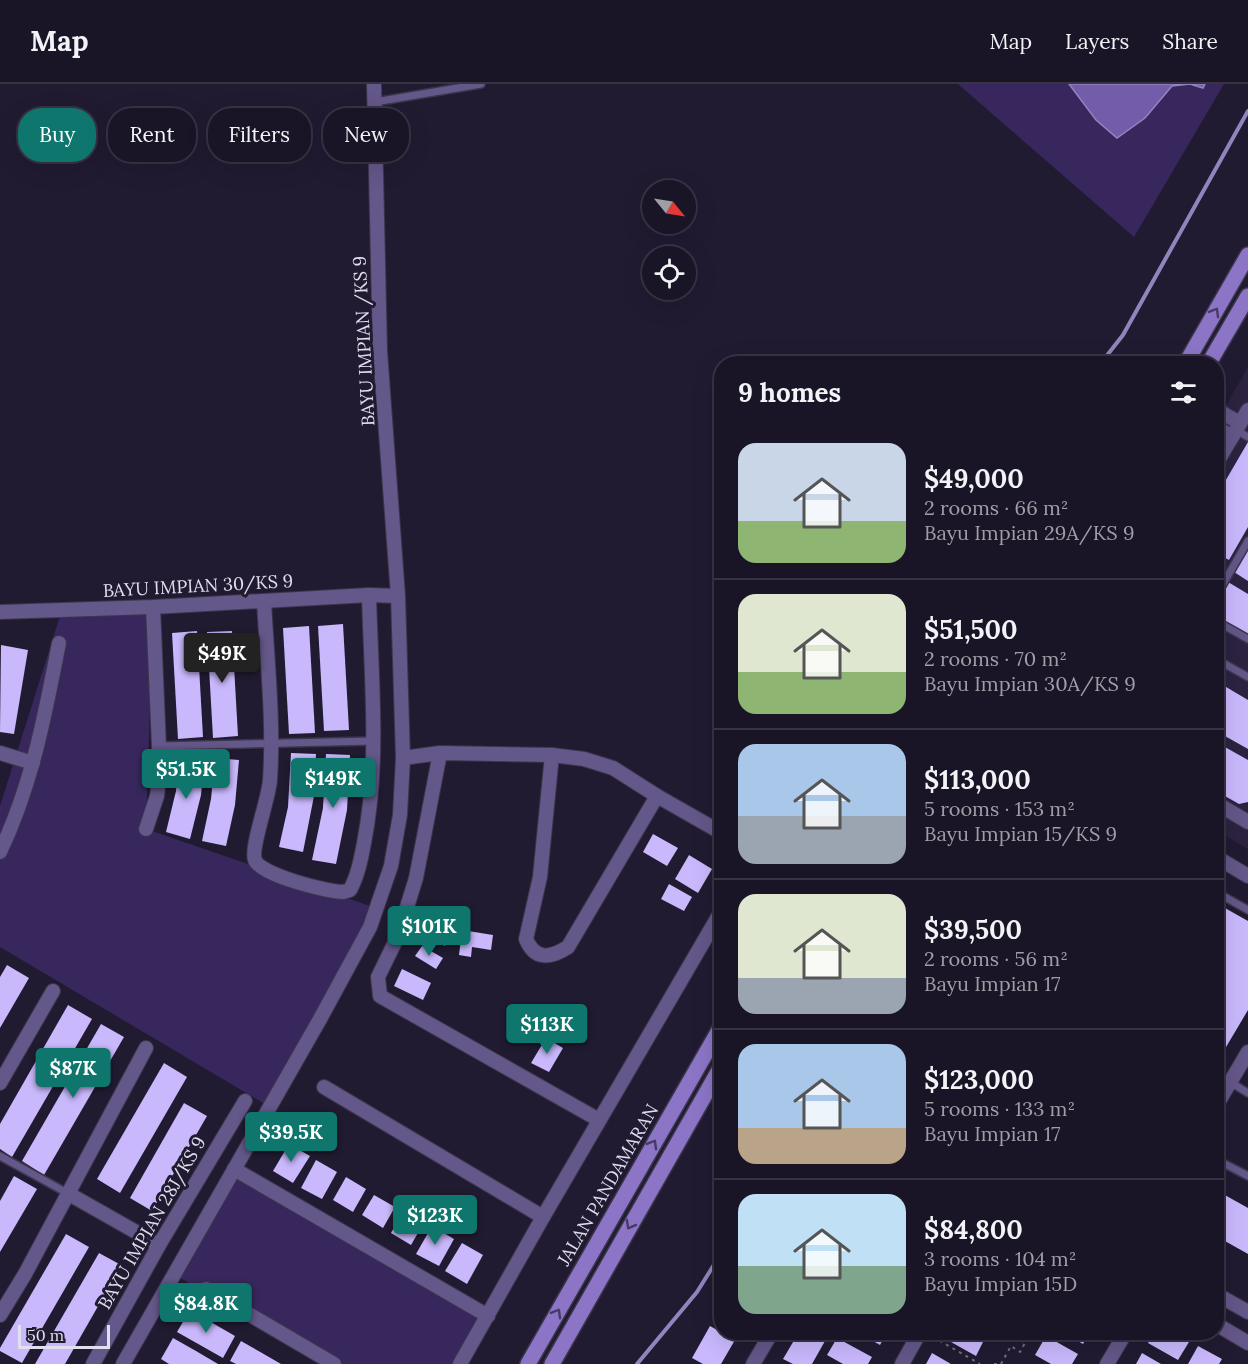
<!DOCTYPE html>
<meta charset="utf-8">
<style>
body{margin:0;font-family:Lora,serif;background:#221d2e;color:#f1f3f6;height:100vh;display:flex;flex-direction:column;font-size:22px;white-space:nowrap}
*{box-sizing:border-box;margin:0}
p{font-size:20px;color:#9f9ea7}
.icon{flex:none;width:33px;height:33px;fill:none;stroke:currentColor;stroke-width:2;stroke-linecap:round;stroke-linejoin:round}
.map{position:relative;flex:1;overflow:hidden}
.details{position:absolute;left:714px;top:272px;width:510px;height:984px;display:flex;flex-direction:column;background:#191426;border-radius:24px;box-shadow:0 6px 24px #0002,0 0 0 2px #373343}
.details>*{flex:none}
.guide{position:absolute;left:18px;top:24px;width:570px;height:54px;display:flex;gap:12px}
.needle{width:39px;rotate:120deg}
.fabs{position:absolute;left:642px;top:96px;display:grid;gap:12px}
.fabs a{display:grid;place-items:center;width:54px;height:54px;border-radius:50%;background:#191426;box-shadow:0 6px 24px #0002,0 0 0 2px #373343;font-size:30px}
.scale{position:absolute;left:18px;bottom:15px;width:92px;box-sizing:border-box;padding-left:6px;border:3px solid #e1deee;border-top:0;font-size:16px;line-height:21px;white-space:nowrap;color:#e1deee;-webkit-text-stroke:4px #211b32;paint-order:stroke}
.price{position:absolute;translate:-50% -51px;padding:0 14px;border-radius:6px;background:#0f766e;color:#fff;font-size:20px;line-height:39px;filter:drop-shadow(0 2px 3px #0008)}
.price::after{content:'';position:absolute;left:50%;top:36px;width:18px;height:14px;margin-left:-9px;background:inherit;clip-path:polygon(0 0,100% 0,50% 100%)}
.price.selected{background:#222;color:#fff}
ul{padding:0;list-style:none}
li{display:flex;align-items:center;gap:18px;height:150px;padding:0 24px}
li+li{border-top:2px solid #373343}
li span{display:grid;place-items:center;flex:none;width:168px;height:120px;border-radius:18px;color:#555}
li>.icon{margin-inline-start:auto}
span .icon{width:72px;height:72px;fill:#fffc;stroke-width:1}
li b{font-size:26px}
h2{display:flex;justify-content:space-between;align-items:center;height:72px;padding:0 24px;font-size:26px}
.chip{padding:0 21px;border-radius:24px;background:#191426;box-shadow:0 6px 24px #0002,0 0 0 2px #373343;font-size:21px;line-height:54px}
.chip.selected{background:#0f766e;color:#fff}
header{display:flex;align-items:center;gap:36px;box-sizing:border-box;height:84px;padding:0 30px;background:#191426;border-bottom:2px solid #373343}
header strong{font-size:28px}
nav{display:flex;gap:33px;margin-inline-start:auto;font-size:21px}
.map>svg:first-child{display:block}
.built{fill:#2b2340}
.green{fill:#38275d}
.water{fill:#735daa;stroke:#9484be;stroke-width:1.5}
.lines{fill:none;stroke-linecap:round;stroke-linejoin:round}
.stream{stroke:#9484be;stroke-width:4}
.building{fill:#c9b8fc}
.lane-casing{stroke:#3c364c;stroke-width:10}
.street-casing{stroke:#3c364c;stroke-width:16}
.secondary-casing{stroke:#3c364c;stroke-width:18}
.path{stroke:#716d81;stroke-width:2;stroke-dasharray:3 4.5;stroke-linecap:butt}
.lane{stroke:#645789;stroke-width:7}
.street{stroke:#645789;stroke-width:14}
.secondary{stroke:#8c75c7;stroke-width:15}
.oneway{stroke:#463a66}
.labels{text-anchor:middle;stroke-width:6;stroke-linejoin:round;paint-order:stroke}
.street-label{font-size:18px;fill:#e1deee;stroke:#211b32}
</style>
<header>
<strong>Map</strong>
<nav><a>Map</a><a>Layers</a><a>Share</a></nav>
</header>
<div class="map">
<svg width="1248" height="1280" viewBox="0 0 1248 1280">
<rect width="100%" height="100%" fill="#211b32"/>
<!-- built -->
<path class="built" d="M1248,283V765L1217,747V338Z"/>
<!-- green -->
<g class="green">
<path d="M958,0H1224L1134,153Z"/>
<path d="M153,523L146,745L376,824L270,1023L0,863V722L62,526Z"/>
<path d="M234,1085L488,1232L460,1280H331L173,1190Z"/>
</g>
<!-- water -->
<path class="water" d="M1069,0H1205L1203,4L1190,0L1172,2L1145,34L1117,54L1096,36Z"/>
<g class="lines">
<!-- stream -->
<g class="stream">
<path d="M1101,279L1123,251L1248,27"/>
<path d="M637,1280L697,1208L722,1168"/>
</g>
</g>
<!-- building -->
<g class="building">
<path d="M1248,358V443L1229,476L1216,469V413Z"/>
<path d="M1248,463V497L1234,488Z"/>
<path d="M1216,482L1223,485L1216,497Z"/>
<path d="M1228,498L1248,510V550L1216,532V518Z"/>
<path d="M343,540L349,646L324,647L318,542Z"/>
<path d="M309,542L315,649L289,650L283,544Z"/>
<path d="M197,547L203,653L178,655L172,549Z"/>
<path d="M232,547L238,652L213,654L207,548Z"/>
<path d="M1,561L28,566L14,650L0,648Z"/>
<path d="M1216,597L1248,616V665L1216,647Z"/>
<path d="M1216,658L1248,676V718L1239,720L1216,707Z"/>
<path d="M291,669L316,670L314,712L303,768L279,763L288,723Z"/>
<path d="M326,670L350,671L347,726L336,780L312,776L323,724Z"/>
<path d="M215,674L239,676L235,721L226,762L202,757L211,715Z"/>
<path d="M178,679L204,680L201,711L190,755L166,748L176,707Z"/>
<path d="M653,750L678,764L667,782L643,768Z"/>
<path d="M689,771L712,785L698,809L675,795Z"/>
<path d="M669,800L692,813L684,827L661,815Z"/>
<path d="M1216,819L1248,837V926L1216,980Z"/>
<path d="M432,838L452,850L445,862L425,850Z"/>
<path d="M462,846L493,851L491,866L472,863L471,873L459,871Z"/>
<path d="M422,862L443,874L436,885L415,872Z"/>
<path d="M7,881L29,894L0,944V893Z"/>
<path d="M402,885L431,899L423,916L394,902Z"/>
<path d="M68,921L92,935L12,1073L0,1065V1040Z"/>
<path d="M101,940L124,953L44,1091L22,1077Z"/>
<path d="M546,954L563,964L549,988L531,979Z"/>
<path d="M164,979L187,993L120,1109L97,1095Z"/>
<path d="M184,1019L207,1032L152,1127L130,1114Z"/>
<path d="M289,1060L310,1072L293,1099L273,1087Z"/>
<path d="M316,1076L337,1088L322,1115L301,1104Z"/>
<path d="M14,1092L37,1105L0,1168V1117Z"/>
<path d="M346,1093L366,1105L353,1128L333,1116Z"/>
<path d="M1223,1110L1248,1124V1170L1216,1152V1121Z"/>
<path d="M374,1111L395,1123L383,1144L362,1131Z"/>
<path d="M406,1123L426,1135L411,1161L391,1149Z"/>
<path d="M432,1142L454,1155L439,1182L416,1170Z"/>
<path d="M66,1150L89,1163L22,1279L0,1267V1264Z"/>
<path d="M462,1159L483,1171L467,1200L445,1187Z"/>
<path d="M99,1169L121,1181L97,1224L65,1280H35Z"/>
<path d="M722,1222V1240L714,1235Z"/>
<path d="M190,1226L235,1252L223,1274L177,1248Z"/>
<path d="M710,1242L735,1256L721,1280H703L692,1274Z"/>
<path d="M799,1248H810L825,1257L812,1280H793L783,1275Z"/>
<path d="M857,1248H887L880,1261Z"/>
<path d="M945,1248H974L985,1254L976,1272L942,1253Z"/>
<path d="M1062,1248H1090L1083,1260Z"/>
<path d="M1154,1248H1171L1189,1258L1178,1276L1148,1259Z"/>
<path d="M1046,1252L1078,1270L1072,1280H1051L1035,1271Z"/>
<path d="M173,1254L196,1267L218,1280H169L161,1275Z"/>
<path d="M837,1254L872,1273L868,1280H843L827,1271Z"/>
<path d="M241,1257L262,1269L281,1280H236L230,1277Z"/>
<path d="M1198,1262L1222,1275L1219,1280H1188Z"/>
<path d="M932,1269L951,1280H926Z"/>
<path d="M1142,1269L1161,1280H1136Z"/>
</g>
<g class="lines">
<defs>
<g id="lane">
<path d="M375,18L481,0"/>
<path d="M1236,346L1248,353"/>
<path d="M1216,512L1248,457"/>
<path d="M1216,537L1248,555"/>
<path d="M1216,575L1248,593"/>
<path d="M160,662L373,657"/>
<path d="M1216,808L1248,826"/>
<path d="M1230,998L1248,1009"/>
<path d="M0,1072L69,1110"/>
<path d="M1225,1080L1248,1092"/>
</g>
<g id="street">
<path d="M1216,324L1224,330L1240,339"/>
<path d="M1216,343L1232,353"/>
<path d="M1216,380L1248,326"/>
<path d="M264,517C267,576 274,637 270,696C269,714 250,765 255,776C260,791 328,808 343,808L350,806C358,791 361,775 364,759C380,678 371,593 369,511"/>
<path d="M0,528L153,523L369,511L398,512"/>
<path d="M0,669L33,679"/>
<path d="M440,669L416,794L398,852L378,893L380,912L599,1036"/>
<path d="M552,671L540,793L526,855C535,877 551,874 568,863L657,712"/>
<path d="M403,674L440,669L552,671L584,675L613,684L657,712L722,749"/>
<path d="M1216,719L1248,738"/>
<path d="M146,745L157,712L160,686L153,523"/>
<path d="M0,768C32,701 45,631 59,559"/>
<path d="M1216,773L1248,792"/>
<path d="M0,999L53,907"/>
<path d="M324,1003L543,1133"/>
<path d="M1216,1022L1248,968"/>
<path d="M234,1085L488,1232"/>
<path d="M69,1110L159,1161"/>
<path d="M206,1205L334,1280"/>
<path d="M1216,1210L1248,1228"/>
<path d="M0,1231L25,1190L146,964"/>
<path d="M1216,1240L1248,1259"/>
<path d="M93,1280L159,1161L245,1017"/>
<path d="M123,1280L320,935L370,843L391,782L400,731L403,674L398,512L380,267L374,0"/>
<path d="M460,1280L543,1133L722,826"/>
<path d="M753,1280L772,1248"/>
<path d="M902,1280L920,1248"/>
<path d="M1107,1280L1126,1248"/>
</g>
<g id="secondary">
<path d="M1186,279L1248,171"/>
<path d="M1209,279L1248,212"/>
<path d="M528,1280L722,941"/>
<path d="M552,1280L722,981"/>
</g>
</defs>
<!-- lane casing -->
<use href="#lane" class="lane-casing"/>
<!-- street casing -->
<use href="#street" class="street-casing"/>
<!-- secondary casing -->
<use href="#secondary" class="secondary-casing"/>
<!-- path -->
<g class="path">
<path d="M933,1253L980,1280"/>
<path d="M994,1280H998"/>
<path d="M1001,1280L1011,1262L1020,1268L1031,1248"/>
</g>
<!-- lane -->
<use href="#lane" class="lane"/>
<!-- street -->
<use href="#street" class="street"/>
<!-- secondary -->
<use href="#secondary" class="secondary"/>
</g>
<!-- one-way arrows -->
<defs><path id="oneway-chevron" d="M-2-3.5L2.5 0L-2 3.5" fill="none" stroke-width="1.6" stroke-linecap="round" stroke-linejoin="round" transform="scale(1.5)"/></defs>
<g class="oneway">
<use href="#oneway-chevron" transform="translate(1215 228) rotate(-60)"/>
<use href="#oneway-chevron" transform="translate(653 1060) rotate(-60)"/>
<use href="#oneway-chevron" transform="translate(630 1141) rotate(119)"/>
<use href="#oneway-chevron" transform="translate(557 1229) rotate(-60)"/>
</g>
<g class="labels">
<!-- street labels -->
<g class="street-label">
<text transform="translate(364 257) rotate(-93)" y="6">BAYU IMPIAN /KS 9</text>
<text transform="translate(198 502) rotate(-3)" y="6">BAYU IMPIAN 30/KS 9</text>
<text transform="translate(608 1101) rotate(-60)" y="6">JALAN PANDAMARAN</text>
<text transform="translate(152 1139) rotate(-60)" y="6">BAYU IMPIAN 28J/KS 9</text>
</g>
</g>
</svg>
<div class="fabs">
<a><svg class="needle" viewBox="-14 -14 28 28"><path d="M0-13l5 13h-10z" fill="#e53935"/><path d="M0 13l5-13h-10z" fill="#9f9ea7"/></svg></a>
<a><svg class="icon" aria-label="locate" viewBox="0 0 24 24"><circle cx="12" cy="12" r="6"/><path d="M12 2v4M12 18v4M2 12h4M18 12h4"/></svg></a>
</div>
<div class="scale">50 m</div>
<b class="price selected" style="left:222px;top:600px">$49K</b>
<b class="price" style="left:186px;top:716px">$51.5K</b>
<b class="price" style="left:333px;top:725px">$149K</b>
<b class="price" style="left:429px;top:873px">$101K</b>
<b class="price" style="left:547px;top:971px">$113K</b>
<b class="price" style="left:73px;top:1015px">$87K</b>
<b class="price" style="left:291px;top:1079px">$39.5K</b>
<b class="price" style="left:435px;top:1162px">$123K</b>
<b class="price" style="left:206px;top:1250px">$84.8K</b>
<div class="guide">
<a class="chip selected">Buy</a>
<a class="chip">Rent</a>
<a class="chip">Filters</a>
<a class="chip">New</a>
</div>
<section class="details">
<h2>9 homes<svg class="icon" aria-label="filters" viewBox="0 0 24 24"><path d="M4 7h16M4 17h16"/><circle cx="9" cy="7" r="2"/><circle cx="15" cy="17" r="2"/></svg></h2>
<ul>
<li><span style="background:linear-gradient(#c9d6e8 65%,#8fb573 0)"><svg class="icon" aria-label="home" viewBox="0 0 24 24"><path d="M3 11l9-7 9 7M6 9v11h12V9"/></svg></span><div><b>$49,000</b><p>2 rooms · 66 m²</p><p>Bayu Impian 29A/KS 9</p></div></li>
<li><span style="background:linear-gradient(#dfe7d0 65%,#8fb573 0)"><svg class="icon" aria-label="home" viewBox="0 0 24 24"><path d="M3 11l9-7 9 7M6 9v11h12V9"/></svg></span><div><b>$51,500</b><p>2 rooms · 70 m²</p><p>Bayu Impian 30A/KS 9</p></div></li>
<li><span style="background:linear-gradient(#a9c7e8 60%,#9aa5b1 0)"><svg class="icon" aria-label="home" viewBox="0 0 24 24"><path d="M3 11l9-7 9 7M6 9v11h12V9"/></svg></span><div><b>$113,000</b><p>5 rooms · 153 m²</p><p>Bayu Impian 15/KS 9</p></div></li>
<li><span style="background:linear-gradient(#dfe7d0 70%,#9aa5b1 0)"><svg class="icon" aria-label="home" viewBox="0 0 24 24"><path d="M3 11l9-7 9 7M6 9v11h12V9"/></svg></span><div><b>$39,500</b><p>2 rooms · 56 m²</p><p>Bayu Impian 17</p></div></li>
<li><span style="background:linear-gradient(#a9c7e8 70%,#b9a48a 0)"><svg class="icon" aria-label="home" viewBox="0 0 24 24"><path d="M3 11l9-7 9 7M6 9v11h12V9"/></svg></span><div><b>$123,000</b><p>5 rooms · 133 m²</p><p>Bayu Impian 17</p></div></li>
<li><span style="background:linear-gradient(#bfe0f5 60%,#7fa58c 0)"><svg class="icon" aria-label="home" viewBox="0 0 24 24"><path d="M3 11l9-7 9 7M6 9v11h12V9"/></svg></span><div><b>$84,800</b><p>3 rooms · 104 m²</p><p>Bayu Impian 15D</p></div></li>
</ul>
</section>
</div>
